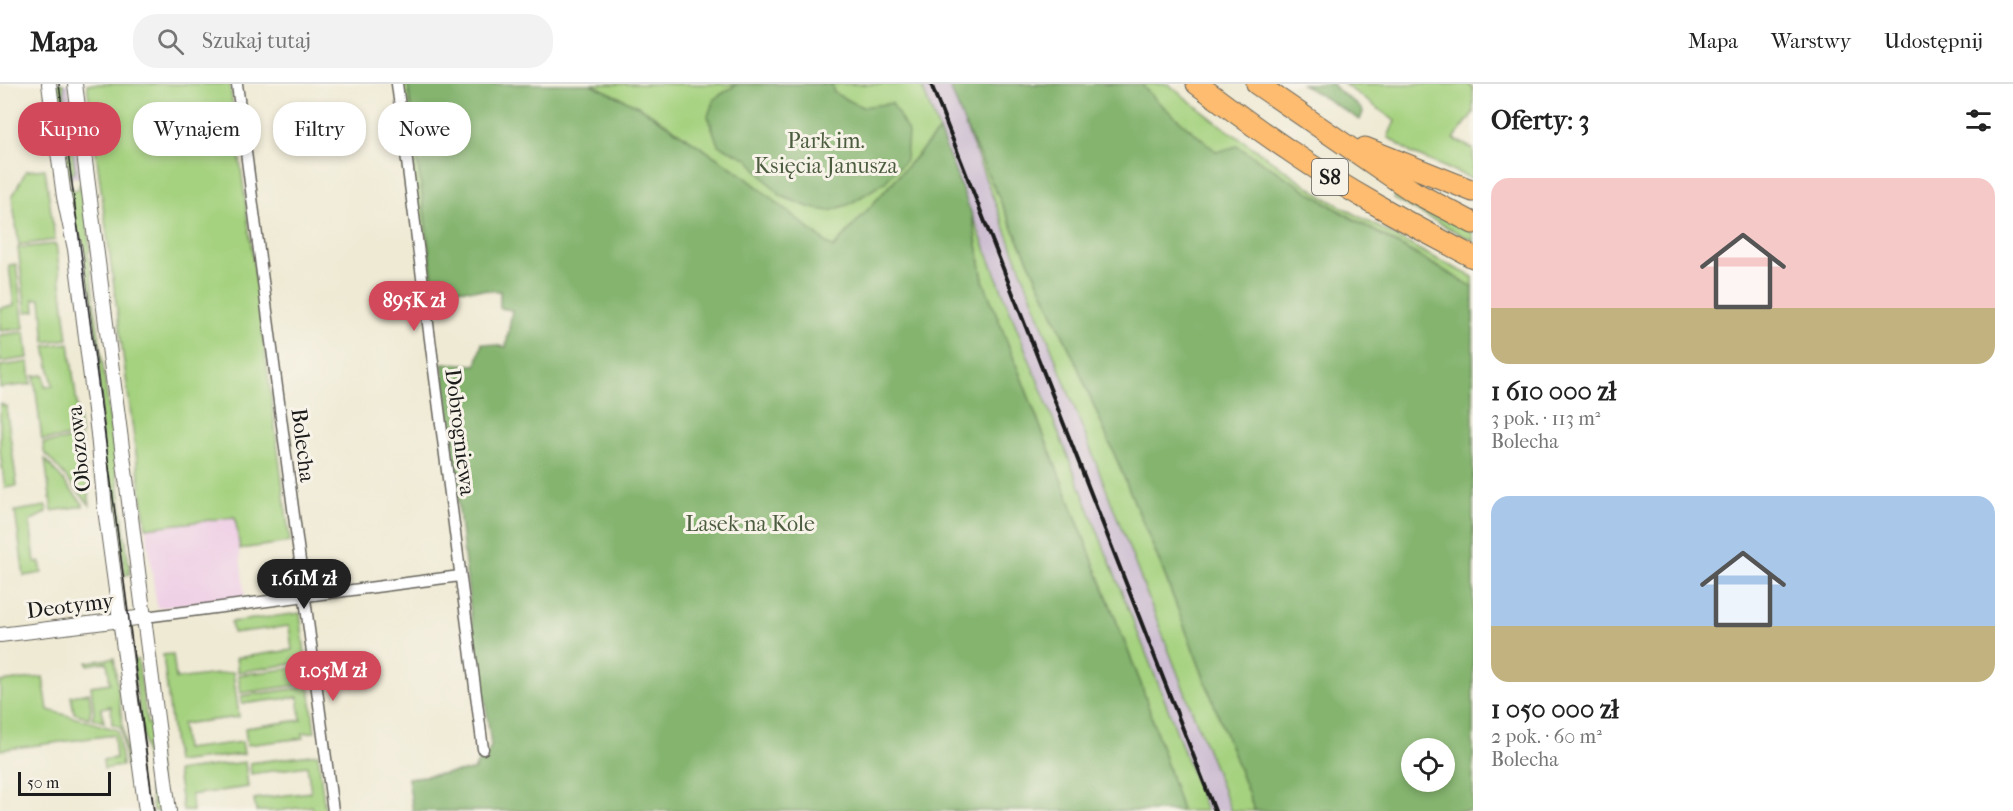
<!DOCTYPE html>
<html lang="pl">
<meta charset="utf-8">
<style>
body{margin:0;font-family:"IM FELL French Canon",serif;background:#f2f2f2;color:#222;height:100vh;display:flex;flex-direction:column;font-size:22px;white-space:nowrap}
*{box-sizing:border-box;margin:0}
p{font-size:20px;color:#767676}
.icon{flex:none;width:33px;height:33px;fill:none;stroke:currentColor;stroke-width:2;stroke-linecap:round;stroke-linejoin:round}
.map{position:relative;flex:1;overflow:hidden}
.drawer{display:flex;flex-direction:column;background:#fff;width:540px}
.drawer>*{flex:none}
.banner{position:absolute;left:18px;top:18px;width:570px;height:54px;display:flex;gap:12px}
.fabs{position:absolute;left:1401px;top:654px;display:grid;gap:12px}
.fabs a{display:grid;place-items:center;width:54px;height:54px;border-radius:50%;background:#fff;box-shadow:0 3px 9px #0003;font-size:30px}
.scale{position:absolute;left:18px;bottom:15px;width:93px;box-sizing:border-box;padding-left:6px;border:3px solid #1c1c1c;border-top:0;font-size:16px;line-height:21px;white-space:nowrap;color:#1c1c1c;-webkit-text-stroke:4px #f7f3e8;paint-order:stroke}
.price{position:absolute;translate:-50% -51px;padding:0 14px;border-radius:21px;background:#d1495b;color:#fff;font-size:20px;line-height:39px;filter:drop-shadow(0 2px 3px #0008)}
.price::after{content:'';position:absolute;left:50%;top:36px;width:18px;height:14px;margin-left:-9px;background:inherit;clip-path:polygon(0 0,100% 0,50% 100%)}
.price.on{background:#222;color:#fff}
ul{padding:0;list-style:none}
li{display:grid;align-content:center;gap:12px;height:318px;padding:0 18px}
li span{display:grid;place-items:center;height:186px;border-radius:18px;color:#555}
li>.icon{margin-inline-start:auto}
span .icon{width:108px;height:108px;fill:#fffc;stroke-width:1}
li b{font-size:26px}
h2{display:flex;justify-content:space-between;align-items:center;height:72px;padding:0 18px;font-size:26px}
.chip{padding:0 21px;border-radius:24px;background:#fff;box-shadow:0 3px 9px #0003;font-size:21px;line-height:54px}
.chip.on{background:#d1495b;color:#fff}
header{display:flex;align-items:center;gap:36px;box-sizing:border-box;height:84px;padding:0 30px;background:#fff;border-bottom:2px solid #e0e0e0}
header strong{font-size:28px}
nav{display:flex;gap:33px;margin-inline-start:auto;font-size:21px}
.search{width:420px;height:54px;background:#f2f2f2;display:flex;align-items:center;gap:15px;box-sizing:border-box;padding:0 21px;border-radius:24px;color:#767676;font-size:22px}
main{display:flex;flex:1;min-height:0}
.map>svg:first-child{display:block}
.built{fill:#efd0e6}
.industrial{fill:#cdbed2}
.green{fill:#a5d27f;stroke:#60774e;stroke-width:1.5}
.forest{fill:#84b46e;stroke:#506845;stroke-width:1.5;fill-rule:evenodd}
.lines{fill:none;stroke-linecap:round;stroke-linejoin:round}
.minor-casing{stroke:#66645c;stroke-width:13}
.tertiary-casing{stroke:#66645c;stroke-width:16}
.motorway-casing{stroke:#66645c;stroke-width:23}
.minor{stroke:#fff;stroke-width:10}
.tertiary{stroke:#fff;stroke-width:14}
.motorway{stroke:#fdbc6f;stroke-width:21}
.tram{stroke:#1c1c1c;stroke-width:1.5}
.rail{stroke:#1c1c1c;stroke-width:4}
.labels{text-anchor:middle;stroke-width:6;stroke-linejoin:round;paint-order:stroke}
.shield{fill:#f7f3e8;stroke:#5e5c59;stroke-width:1.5}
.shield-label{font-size:21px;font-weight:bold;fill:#1c1c1c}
.park-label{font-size:22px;fill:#4c5c3f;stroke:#f7f3e8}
.street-label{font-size:22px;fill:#1c1c1c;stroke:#f7f3e8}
</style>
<header>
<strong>Mapa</strong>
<div class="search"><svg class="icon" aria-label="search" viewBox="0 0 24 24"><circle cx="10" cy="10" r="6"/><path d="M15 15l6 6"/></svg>Szukaj tutaj</div>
<nav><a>Mapa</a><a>Warstwy</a><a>Udostępnij</a></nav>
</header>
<main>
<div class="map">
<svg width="1473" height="727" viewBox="0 0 1473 727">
<rect width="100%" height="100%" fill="#f7f3e8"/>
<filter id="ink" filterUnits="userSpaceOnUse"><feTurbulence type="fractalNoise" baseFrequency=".0167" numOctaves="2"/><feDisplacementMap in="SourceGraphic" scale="12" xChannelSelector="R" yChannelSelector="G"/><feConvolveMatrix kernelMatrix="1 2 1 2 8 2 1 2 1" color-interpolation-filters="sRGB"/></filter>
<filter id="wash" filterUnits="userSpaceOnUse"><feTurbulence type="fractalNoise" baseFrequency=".008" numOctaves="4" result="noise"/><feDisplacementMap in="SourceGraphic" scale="24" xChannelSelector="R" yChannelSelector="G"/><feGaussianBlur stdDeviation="1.35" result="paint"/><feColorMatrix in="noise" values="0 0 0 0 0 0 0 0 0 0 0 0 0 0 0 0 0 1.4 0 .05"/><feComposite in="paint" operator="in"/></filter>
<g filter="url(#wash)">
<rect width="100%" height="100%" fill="#efead4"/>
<!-- built -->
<path class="built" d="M235,433L245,513L157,524L146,444Z"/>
<!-- industrial -->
<g class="industrial">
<path d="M63,0H68L80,93L70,94V89L75,88Z"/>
<path d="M921,0H949L1232,727H1206L1167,622L1043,313Z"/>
</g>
<!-- green -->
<g class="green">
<path d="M54,0H63L75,88L70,89V94L66,95Z"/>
<path d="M87,0H230L290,458L240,465L235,433L146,444Z"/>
<path d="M402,0H408L434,204H428Z"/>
<path d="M591,0H921L939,47L833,164L740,89L640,23Z"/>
<path d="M1141,0H1168L1219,40L1324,113L1427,170L1473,193V203L1302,105L1217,69L1158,18Z"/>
<path d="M1344,0H1468L1473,4V29L1454,55L1473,65V95L1411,69L1388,53L1395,37Z"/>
<path d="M964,39L1076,279L1162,484L1255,727H1231Z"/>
<path d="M45,85L55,156L19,161L12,113L26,87Z"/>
<path d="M84,100L90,167L88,168L130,490L125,491L117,429L110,430L67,102H71L72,106L80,105L79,101Z"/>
<path d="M1395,109L1473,149V157L1394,115Z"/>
<path d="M972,131L1167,622L1206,727H1182L1141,600L983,196Z"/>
<path d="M56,160L68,255L45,258L41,215H34L35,227L26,228L18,164Z"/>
<path d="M16,180L24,244L0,247V224L14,222L9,181Z"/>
<path d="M25,248L28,274L0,278V251Z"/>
<path d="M69,259L81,351L42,356L34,292L44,291L45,303L53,302L45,262Z"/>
<path d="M29,278L31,300L0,304V282Z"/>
<path d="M2,320L3,322H6L17,402L5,404L0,367V320Z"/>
<path d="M81,354L90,421L44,368L43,359Z"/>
<path d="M45,375L83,420V422L52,427Z"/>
<path d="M46,422L47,428L30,437L35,478H40L42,489L24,492L15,427Z"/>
<path d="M300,529L306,578L238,588L236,574L292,566L289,542L233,549L231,538Z"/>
<path d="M173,570L176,595L233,588L239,633L182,640L185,665L242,658L244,670L176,678L163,571Z"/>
<path d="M114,574L128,681H126L121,643L112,640L111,622L101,624L104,638L92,634L94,627L91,602L110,599L107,578L88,581L87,578Z"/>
<path d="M138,576L147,640L155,639L161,727H153L133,577Z"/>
<path d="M295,584L298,601L241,609L238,591Z"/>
<path d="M43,593L48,626L118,646L122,682L104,685L103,676L116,674L114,651L0,666V598Z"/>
<path d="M308,594L315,648L303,649V654L247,661L245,644L301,636L298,613L242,620L241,612L301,604L300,595Z"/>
<path d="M89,609L91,625L89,634L74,629L71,612Z"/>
<path d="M318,670L325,727H313L312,722L277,727H256L254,715L311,708L307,682L251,690L250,679Z"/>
<path d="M245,678L248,703L191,711L193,727H183L177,687Z"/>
</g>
<!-- forest -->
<g class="forest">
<path d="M408,0H591L640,23L740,89L833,164L939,47L972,131L983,196L1141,600L1182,727H413L408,694L474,686L481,673L487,670L491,662L485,615L478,593L442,279L476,281L482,259L506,263L512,226L500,224V207L434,204Z"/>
<path d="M737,0H832L834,9L862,23L892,19L908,48L906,76L885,98L850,120L830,127L811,124L781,112L764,94L748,75L718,61L708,32L714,15Z"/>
<path d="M949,0H1141L1158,18L1217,68L1237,62L1339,127L1473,203V727H1255L1162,484L1076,279L964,39ZM1412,664H1444V698H1412Z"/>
<path d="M1302,0H1333C1341,13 1356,15 1363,28L1360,36Z"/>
</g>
</g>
<g filter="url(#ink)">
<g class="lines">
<defs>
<g id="minor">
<path d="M237,0L333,727"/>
<path d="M397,0L483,665"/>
<path d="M145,533L460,492"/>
</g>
<g id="tertiary">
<path d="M49,0L64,113L75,165L98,350L105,425L146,727"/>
<path d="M75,0L169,727"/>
<path d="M0,551L145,533"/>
</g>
<g id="motorway">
<path d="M1197,0C1227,22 1258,46 1290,67C1348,107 1410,140 1473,173"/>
<path d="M1257,0L1414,108L1473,139"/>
<path d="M1365,64L1473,107"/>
</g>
</defs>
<!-- minor casing -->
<use href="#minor" class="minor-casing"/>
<!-- tertiary casing -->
<use href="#tertiary" class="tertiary-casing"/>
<!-- motorway casing -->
<use href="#motorway" class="motorway-casing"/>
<!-- minor -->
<use href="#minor" class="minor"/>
<!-- tertiary -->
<use href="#tertiary" class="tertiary"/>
<!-- motorway -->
<use href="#motorway" class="motorway"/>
<!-- tram -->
<path class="tram" d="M59,0L154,727"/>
<!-- rail -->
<path class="rail" d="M931,0L1215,727"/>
</g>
</g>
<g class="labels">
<!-- shield labels -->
<rect class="shield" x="1312" y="75" width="36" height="36" rx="4.5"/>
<g class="shield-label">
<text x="1330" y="100">S8</text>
</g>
<!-- park labels -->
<g class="park-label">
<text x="826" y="64">Park im.<tspan x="826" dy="25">Księcia Janusza</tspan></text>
<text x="750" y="447">Lasek na Kole</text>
</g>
<!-- street labels -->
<g class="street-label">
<text transform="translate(461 348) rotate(83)" y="8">Dobrogniewa</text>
<text transform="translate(304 361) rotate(83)" y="8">Bolecha</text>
<text transform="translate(78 365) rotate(-96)" y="8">Obozowa</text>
<text transform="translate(70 521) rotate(-7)" y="8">Deotymy</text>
</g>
</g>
</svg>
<div class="fabs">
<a><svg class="icon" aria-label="locate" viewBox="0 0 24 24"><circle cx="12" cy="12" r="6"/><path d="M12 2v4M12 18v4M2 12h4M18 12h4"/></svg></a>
</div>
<div class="scale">50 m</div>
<b class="price" style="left:414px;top:248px">895K zł</b>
<b class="price on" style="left:304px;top:526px">1.61M zł</b>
<b class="price" style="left:333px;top:618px">1.05M zł</b>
<div class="banner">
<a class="chip on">Kupno</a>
<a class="chip">Wynajem</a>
<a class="chip">Filtry</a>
<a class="chip">Nowe</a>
</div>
</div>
<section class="drawer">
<h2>Oferty: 3<svg class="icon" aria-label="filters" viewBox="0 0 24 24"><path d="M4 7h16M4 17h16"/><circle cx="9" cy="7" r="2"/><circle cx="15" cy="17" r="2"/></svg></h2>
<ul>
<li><span style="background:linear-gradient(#f6c9c9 70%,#c2b280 0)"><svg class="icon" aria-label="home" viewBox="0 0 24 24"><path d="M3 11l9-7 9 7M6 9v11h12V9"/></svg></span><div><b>1 610 000 zł</b><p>3 pok. · 113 m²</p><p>Bolecha</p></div></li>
<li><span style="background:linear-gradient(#a9c7e8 70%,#c2b280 0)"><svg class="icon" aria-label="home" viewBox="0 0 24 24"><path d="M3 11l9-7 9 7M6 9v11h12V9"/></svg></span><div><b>1 050 000 zł</b><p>2 pok. · 60 m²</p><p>Bolecha</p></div></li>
</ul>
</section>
</main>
